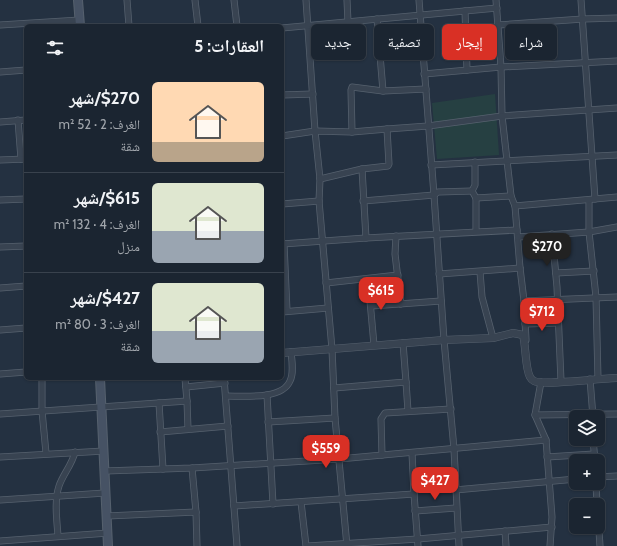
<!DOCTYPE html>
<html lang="ar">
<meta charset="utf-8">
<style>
body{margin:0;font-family:Cabin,"Noto Naskh Arabic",sans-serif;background:#242d39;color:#f1f3f6;direction:rtl;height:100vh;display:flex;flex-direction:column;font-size:15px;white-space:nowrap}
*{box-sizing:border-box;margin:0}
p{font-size:13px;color:#a0a5ab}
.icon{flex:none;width:22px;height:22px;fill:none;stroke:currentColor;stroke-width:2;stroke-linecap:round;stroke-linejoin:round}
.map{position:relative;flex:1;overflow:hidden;direction:ltr}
.drawer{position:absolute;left:24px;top:24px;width:260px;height:356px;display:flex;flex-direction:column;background:#1b2531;border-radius:6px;box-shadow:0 1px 3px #0004,0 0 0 1px #39424d;direction:rtl}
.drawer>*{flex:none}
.top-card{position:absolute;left:296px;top:24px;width:261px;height:36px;direction:rtl;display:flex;gap:8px}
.fabs{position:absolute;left:569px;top:410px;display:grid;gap:8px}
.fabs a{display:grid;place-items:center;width:36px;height:36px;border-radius:6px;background:#1b2531;box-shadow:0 1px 3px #0004,0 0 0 1px #39424d;font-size:20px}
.price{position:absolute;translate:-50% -34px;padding:0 9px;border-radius:8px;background:#d93025;color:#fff;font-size:13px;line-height:26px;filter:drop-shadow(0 1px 2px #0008)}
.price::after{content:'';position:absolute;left:50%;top:24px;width:12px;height:9px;margin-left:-6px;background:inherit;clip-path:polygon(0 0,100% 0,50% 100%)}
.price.selected{background:#222;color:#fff}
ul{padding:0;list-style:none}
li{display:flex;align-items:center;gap:12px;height:100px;padding:0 20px}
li+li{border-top:1px solid #39424d}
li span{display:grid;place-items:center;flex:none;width:112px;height:80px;border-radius:6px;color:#555}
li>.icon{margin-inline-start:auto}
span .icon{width:48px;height:48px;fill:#fffc;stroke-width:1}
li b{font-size:17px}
h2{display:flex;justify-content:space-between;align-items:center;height:48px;padding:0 20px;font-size:17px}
.pill{padding:0 14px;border-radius:6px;background:#1b2531;box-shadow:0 1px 3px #0004,0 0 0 1px #39424d;font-size:14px;line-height:36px}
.pill.selected{background:#d93025;color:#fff}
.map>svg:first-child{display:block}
.green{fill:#264042}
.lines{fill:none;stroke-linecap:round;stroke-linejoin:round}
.minor-casing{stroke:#56616e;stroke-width:7}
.tertiary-casing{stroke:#56616e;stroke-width:8}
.secondary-casing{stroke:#56616e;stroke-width:10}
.minor{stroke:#384351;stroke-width:5.5}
.tertiary{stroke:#384351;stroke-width:7}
.secondary{stroke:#465264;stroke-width:8}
</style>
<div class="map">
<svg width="617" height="546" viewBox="0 0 617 546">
<rect width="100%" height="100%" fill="#243141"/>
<!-- green -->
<path class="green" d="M495,94L499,155L437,159L432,103Z"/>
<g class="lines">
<defs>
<g id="minor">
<path d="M127,0L129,26"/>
<path d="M195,0L198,26"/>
<path d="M234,0L237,26"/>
<path d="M306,0L315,131L320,179L319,201L332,349L335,418L347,546"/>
<path d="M347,0L348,22"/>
<path d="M419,0L434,195L444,340L454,449L459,546"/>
<path d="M496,0L501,67L502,116L511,196L515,206L520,268L524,301L526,340"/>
<path d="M581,0L595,199"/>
<path d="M465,11L467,70"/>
<path d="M377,19L383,91"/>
<path d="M0,25L80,20"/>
<path d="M498,25L583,19L617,18"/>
<path d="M282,28L497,8"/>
<path d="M0,72L26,70"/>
<path d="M424,74L501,67L617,61"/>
<path d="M282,95L313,94"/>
<path d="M18,120L21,159"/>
<path d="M0,122L26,120"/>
<path d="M352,132L351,90L352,87L383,91L426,89"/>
<path d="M282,136L315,131L352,132L387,129L428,126L502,116L617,108"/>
<path d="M0,160L26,159"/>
<path d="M475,162V185L472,191L476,198V231"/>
<path d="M431,165L617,155"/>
<path d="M362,169L366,238"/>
<path d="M320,179L362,169L388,166L389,164L387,129"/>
<path d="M476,198L511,196"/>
<path d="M0,200L26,199"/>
<path d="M589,200V232L596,297L598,379"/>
<path d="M363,201L434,195L438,192L472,191"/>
<path d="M282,204L319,201"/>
<path d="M515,206L617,197"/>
<path d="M552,234L557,287L561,381"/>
<path d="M396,236L395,254L401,304"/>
<path d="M518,237L589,232L617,227"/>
<path d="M282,244L366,238L517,230"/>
<path d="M284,244L287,311"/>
<path d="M0,247L26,246"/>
<path d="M480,272L482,297L493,338"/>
<path d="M556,273L594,271"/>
<path d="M439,274L520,268"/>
<path d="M368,279L374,345"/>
<path d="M326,283L398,275"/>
<path d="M0,288L26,286"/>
<path d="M524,301L617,297"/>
<path d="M371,306L441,301"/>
<path d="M282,312L328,308"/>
<path d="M525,324L558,323"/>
<path d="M0,330L26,328"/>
<path d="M0,374L26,372"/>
<path d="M42,378V411L46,453"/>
<path d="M224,378L237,546"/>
<path d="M590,379L593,417"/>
<path d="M406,382L408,411"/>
<path d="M541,382L535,415L546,440L552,517L550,546"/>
<path d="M186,387L225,383"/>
<path d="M334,388L406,382L403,343"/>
<path d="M267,395L273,504"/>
<path d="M226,396C244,396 282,400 290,381C294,373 292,361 291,352"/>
<path d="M187,401L188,429"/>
<path d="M159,403L163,469"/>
<path d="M0,414L187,401L185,378"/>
<path d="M535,415L617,414"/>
<path d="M268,422L335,418"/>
<path d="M160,432L228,426"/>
<path d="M593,439L595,461"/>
<path d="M412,453L414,494"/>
<path d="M382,455L381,419L385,413L451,409"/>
<path d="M0,457L104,451"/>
<path d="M547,457L594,454"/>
<path d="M192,468L196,512"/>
<path d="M105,471L192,468L339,459L546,440"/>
<path d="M598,477L617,476"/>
<path d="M596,483L597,505"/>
<path d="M455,490L576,479"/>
<path d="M0,500L105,493"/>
<path d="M301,502L306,546"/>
<path d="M234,506L414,494L418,546"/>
<path d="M415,511L456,508"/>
<path d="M598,515L600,546"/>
<path d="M107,516L196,512L197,546"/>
<path d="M505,531L506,546"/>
<path d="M58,536C57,521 54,501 59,486C63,474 72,465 75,452"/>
<path d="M0,541L108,533"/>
<path d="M308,546L418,539L552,527"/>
</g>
<path id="tertiary" d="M282,353L444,340L493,338L513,333L523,335C526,346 525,368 530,377C531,379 532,380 534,381C544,386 602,378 617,378"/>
<g id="secondary">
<path d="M78,0L80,26"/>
<path d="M100,378L108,546"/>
</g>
</defs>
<!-- minor casing -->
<use href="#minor" class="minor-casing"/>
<!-- tertiary casing -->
<use href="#tertiary" class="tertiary-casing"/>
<!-- secondary casing -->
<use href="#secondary" class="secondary-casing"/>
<!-- minor -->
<use href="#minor" class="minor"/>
<!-- tertiary -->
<use href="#tertiary" class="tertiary"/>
<!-- secondary -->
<use href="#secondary" class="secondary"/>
</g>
</svg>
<div class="fabs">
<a><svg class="icon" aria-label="layers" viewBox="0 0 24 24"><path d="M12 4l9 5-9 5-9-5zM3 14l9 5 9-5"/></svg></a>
<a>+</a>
<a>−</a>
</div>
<b class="price selected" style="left:547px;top:267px">$270</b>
<b class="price" style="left:381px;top:311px">$615</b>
<b class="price" style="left:542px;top:332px">$712</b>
<b class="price" style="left:326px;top:469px">$559</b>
<b class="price" style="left:435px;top:501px">$427</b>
<div class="top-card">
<a class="pill">شراء</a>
<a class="pill selected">إيجار</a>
<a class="pill">تصفية</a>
<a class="pill">جديد</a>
</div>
<section class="drawer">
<h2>العقارات: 5<svg class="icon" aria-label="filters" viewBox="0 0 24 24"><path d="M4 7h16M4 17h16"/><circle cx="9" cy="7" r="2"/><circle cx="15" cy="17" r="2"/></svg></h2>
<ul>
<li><span style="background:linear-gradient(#ffd9b3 75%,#b9a48a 0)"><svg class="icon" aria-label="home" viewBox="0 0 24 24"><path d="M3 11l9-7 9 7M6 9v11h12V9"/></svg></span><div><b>$270/شهر</b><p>الغرف: 2 · 52 m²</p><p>شقة</p></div></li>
<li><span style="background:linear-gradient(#dfe7d0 60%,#9aa5b1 0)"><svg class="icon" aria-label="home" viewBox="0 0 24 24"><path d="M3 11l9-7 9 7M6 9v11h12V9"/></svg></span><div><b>$615/شهر</b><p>الغرف: 4 · 132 m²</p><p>منزل</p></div></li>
<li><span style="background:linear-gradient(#dfe7d0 60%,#9aa5b1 0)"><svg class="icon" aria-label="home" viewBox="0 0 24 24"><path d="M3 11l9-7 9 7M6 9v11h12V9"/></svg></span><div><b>$427/شهر</b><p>الغرف: 3 · 80 m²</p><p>شقة</p></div></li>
</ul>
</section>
</div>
